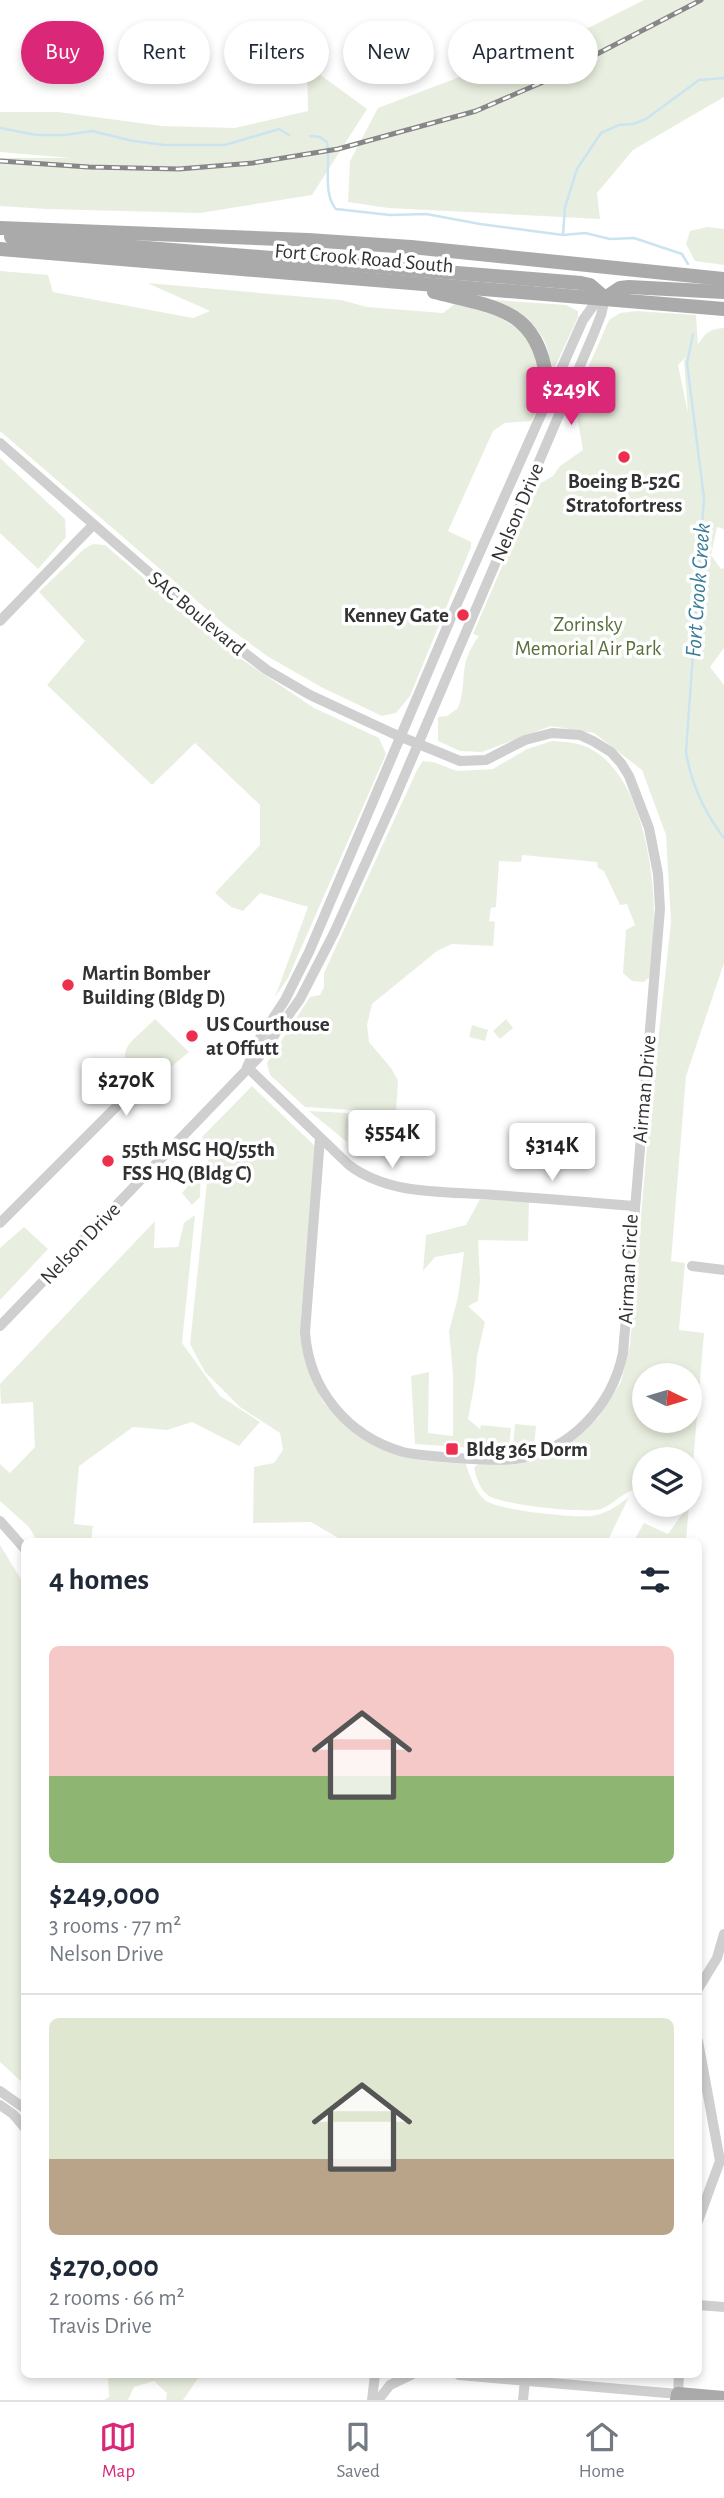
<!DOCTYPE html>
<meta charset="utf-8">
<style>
body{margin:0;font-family:"Alegreya Sans",sans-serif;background:#f6f6f7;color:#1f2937;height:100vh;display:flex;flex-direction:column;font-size:26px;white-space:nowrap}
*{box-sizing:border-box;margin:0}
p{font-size:23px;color:#747a83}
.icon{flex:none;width:38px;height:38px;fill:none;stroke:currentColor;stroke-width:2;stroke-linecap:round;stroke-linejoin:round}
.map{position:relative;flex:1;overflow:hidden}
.drawer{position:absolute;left:21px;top:1538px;width:681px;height:840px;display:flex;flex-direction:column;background:#fff;border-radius:10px;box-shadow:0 4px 10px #0003}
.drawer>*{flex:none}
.guide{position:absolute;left:21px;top:21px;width:682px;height:63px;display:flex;gap:14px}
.needle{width:46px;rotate:95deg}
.controls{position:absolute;left:632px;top:1363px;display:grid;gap:14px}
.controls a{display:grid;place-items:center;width:70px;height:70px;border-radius:50%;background:#fff;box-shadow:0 4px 10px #0003;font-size:35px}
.price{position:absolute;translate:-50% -60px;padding:0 16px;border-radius:7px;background:#fff;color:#222;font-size:23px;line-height:46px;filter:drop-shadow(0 2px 4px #0008)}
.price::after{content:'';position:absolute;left:50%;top:42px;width:21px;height:16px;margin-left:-10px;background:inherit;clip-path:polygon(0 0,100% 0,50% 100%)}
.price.on{background:#db2777;color:#fff}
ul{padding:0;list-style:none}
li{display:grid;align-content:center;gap:14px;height:371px;padding:0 28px}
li+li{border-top:2px solid #e0e1e3}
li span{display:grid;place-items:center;height:217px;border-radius:10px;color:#555}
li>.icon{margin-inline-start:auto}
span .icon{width:126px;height:126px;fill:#fffc;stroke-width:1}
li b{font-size:30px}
h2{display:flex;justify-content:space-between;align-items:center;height:84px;padding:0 28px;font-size:30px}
.tag{padding:0 24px;border-radius:32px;background:#fff;box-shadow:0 4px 10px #0003;font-size:24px;line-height:63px}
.tag.on{background:#db2777;color:#fff}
.menu{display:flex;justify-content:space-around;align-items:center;height:98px;border-top:2px solid #e0e1e3;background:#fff;font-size:19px;color:#747a83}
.menu a{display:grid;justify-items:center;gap:4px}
.menu .on{color:#db2777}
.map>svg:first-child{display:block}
.green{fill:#e9efe0;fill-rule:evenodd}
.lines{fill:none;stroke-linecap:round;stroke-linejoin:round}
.stream{stroke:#cbe4ef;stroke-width:2.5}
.minor{stroke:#cfcfcf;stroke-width:10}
.major{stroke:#aaa;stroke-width:14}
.rail-casing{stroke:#878787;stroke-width:5}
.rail{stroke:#fff;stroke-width:2.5;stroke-dasharray:8;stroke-linecap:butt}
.poi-dot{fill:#ee2e4d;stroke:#fff;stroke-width:2.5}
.labels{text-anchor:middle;stroke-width:7;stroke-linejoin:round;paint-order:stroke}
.street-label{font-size:21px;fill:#323232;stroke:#fff}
.poi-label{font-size:21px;font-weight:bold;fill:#323232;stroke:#fff;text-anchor:start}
.park-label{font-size:21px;fill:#59703c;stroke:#fff}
.water-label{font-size:23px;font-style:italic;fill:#3a7d99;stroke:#fff}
</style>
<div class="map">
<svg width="724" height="2400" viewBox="0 0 724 2400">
<rect width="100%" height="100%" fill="#fff"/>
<!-- green -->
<g class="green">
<path d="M644,0H724V97L633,150L597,193L600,219L388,208L348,202L350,161L378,108L588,28Z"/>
<path d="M307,65L367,109L312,195L200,213L46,209L0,206V158H71L0,152V112H58L162,126L235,128L308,111Z"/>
<path d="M707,227L724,229V265L695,261L686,244L690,231Z"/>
<path d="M0,271L48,275L53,292L193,318L210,311L147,283L341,300L367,307L443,313L456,303L499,317L522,331L539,359L545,394L531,421L505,423L493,431L448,531L471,542V547L410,696L396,713L382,716L321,687L267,656L226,626L0,431Z"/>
<path d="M480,299L566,305L578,311V317L554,369C549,361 549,351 545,342C532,316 506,307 480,299Z"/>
<path d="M636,311L696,315L698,345C705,333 709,329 724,328V529L717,527L711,555L721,569L724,568V648L710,667L724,685V963L686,1076L671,1261L685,1263L679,1330L704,1333L690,1501V1460H644V1489C626,1487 617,1503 601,1509C587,1514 503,1505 489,1496C479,1489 477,1479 474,1468L478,1464L524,1462L565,1446L598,1418L621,1382L630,1345L648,1134L671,922L666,835L642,770L594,733L551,726L482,752L460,751L438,741V717L447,716L458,708C469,679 456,667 479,636L473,634L537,485L553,476L560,466L583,450L574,400L609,320L620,313ZM687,356L684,361L688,413L678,365ZM644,1376H690V1421H644Z"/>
<path d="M0,458L65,519L66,537L38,569L0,533Z"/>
<path d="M93,544L105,545L228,650L314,708L379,738L386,754L288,978L275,997L308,907L260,893L243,911L231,907L215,893L260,845V805L195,743L152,785L47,685L85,641L39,592L84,549Z"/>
<path d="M552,741C565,742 577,742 589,748C639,773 653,860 654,911C654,933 652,955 651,976L644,982L632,981L623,973L626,930L635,925L627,904L620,905L604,871L598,868L597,862L522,855L521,862L499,861L496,907L491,908L489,921L495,922L493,946L452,944L437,951L372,1004L367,1025L369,1042L391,1068L398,1080L396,1113L305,1107L270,1075L267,1063L310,997L320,995L324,987V973L417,770L423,761L433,762L457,771L493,769L527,749Z"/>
<path d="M155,1019L189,1052L165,1072L141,1079C109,1050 132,1043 155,1019Z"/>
<path d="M506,1019L513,1028L500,1039L493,1031Z"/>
<path d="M472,1025L488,1030L485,1041L469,1037Z"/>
<path d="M252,1086L315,1146L301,1318L302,1350L309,1371L323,1402L348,1428L372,1444L465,1462C470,1475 474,1491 485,1500C496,1510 574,1518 591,1516C606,1514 617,1506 629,1497L607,1542H345L311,1522L253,1523L254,1467L274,1463L283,1450L280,1433L240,1407L205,1372L190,1344L208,1173V1152L202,1137Z"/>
<path d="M309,1111L348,1113L347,1142Z"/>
<path d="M195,1165H201L200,1197L192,1205L182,1193L196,1176L191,1171Z"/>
<path d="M480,1199L529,1202L528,1241L478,1240L480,1280L478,1301L468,1306L485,1322L477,1356L475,1381L468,1419L480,1429L481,1425L511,1428L509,1447L486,1444L487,1449L415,1444L411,1376L429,1372L428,1433L453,1436V1374L449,1331L458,1297L464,1252L435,1257L423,1271L426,1235L466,1225Z"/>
<path d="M195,1215L182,1343L220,1396L260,1422L239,1446L192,1422L167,1430L133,1427L79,1466L74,1524L93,1526L91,1542H38L29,1527L0,1501V1464L10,1473L35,1447L33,1402L1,1404L0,1384L155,1221L154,1248L178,1247L184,1223Z"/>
<path d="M24,1227L48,1249L0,1300V1248Z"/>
<path d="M515,1424L536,1426L534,1447L513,1445Z"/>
<path d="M681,1505H689L686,1542H633L644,1523L668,1534L685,1510Z"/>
<path d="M0,1545L24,1584V2084L0,2062Z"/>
<path d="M118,2375H200L183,2400H166L167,2393L154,2381L134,2387L128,2400H104L109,2397L108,2379Z"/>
</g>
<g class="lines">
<!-- stream -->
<g class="stream">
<path d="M0,128L36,135H65L92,131L133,141L165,145H225L279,129L289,135"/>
<path d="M310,136L320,137L327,142C331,163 322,193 336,209L390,215L426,214L480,224L563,235L585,233L610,239L634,238L682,254L688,264"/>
<path d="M563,234L565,207L577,169L601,133L619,125L633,124L646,119L699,80L724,78"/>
<path d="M693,334L687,363L704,498L686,752C691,783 705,813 724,838"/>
</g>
<!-- minor -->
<g class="minor">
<path d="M0,443L221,635L267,670L310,695L394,734L460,761L486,760L525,740L552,733L580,735L593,741L611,752L621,763L629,776L649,828L658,874L660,909L623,1353C612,1406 570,1452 515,1459C496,1461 476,1459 456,1458C439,1456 420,1456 403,1452C347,1436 309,1389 305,1332L320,1138"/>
<path d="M0,621L93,525"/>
<path d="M248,1065L260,1038L285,1000L309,952L456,606L583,320L593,306L604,298"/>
<path d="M247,1067L349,1165C390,1196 446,1191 494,1195C541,1198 588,1202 634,1206"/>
<path d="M0,1223L138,1085"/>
<path d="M692,1266L724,1270"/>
<path d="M0,1326L258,1058L300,999L334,933L395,798L594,333L601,315L605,298"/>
<path d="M0,1521L24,1548"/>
<path d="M698,1989L717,1958L724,1934"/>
<path d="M698,2041L720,2161L698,2221"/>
<path d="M0,2091L24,2108"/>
<path d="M0,2105L13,2114L24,2127"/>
<path d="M698,2305L724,2307"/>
<path d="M459,2375L678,2394L679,2375"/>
<path d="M372,2400L375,2375"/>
<path d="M378,2400L390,2385L411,2375"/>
<path d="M523,2400L525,2380"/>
</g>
<!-- major -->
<g class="major">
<path d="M0,228L308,240L411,247L724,279"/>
<path d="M11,237L581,283L590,285L605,298"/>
<path d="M0,249L724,309"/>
<path d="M434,292C507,310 540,310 549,394"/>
<path d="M605,298L620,288L629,287L724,292"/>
<path d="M677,2400L678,2394L724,2398"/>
</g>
<defs>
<path id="rail" d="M0,161L89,167L179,169L253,163L338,149L476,111L543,82L701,0"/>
</defs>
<!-- rail casing -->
<use href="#rail" class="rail-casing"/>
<!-- rail -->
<use href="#rail" class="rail"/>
</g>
<!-- markers -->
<g class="poi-dot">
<circle cx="624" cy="457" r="7"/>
<circle cx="463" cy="615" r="7"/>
<circle cx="68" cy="985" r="7"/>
<circle cx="192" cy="1036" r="7"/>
<circle cx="108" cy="1161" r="7"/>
<rect x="445" y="1442" width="14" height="14" rx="3.5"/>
</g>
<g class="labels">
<!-- street labels -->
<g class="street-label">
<text transform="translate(364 258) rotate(5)" y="7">Fort Crook Road South</text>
<text transform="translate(517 512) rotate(-67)" y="7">Nelson Drive</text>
<text transform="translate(197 613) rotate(40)" y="7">SAC Boulevard</text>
<text transform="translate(644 1089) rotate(-85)" y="7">Airman Drive</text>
<text transform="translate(80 1243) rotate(-46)" y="7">Nelson Drive</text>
<text transform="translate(628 1269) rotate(-87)" y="7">Airman Circle</text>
</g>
<!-- poi labels -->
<g class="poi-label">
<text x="624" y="488" text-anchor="middle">Boeing B-52G<tspan x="624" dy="24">Stratofortress</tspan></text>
<text x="449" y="622" text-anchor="end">Kenney Gate</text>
<text x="82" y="980">Martin Bomber<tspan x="82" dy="24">Building (Bldg D)</tspan></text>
<text x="206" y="1031">US Courthouse<tspan x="206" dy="24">at Offutt</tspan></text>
<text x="122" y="1156">55th MSG HQ/55th<tspan x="122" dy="24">FSS HQ (Bldg C)</tspan></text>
<text x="466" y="1456">Bldg 365 Dorm</text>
</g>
<!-- park labels -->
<g class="park-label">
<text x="588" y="631">Zorinsky<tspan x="588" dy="24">Memorial Air Park</tspan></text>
</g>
<!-- water labels -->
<g class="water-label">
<text transform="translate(697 590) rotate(-86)" y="8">Fort Crook Creek</text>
</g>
</g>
</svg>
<div class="controls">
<a><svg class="needle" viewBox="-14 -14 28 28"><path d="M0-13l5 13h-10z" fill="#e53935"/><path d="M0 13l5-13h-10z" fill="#747a83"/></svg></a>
<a><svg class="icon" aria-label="layers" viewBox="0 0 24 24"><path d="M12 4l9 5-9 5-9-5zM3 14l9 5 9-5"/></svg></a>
</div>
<b class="price on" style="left:571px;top:427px">$249K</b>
<b class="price" style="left:126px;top:1118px">$270K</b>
<b class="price" style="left:392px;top:1170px">$554K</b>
<b class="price" style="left:552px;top:1183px">$314K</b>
<div class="guide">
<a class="tag on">Buy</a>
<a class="tag">Rent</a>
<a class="tag">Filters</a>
<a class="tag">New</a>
<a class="tag">Apartment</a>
</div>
<section class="drawer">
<h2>4 homes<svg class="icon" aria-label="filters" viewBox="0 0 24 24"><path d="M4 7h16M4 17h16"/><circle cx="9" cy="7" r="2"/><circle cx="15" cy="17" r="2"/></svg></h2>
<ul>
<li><span style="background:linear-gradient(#f6c9c9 60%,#8fb573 0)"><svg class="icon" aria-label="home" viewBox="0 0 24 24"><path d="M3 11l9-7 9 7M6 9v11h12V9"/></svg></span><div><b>$249,000</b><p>3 rooms · 77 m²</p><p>Nelson Drive</p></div></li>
<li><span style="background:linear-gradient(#dfe7d0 65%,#b9a48a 0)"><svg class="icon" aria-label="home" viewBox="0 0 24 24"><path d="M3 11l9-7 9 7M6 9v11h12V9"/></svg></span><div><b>$270,000</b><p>2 rooms · 66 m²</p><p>Travis Drive</p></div></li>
</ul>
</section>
</div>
<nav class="menu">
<a class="on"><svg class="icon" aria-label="map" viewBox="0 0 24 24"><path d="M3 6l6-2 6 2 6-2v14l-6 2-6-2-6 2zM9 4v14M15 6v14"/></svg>Map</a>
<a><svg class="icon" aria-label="saved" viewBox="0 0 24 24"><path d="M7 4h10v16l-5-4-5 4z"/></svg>Saved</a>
<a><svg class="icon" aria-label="home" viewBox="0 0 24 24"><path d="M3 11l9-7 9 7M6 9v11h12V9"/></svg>Home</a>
</nav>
